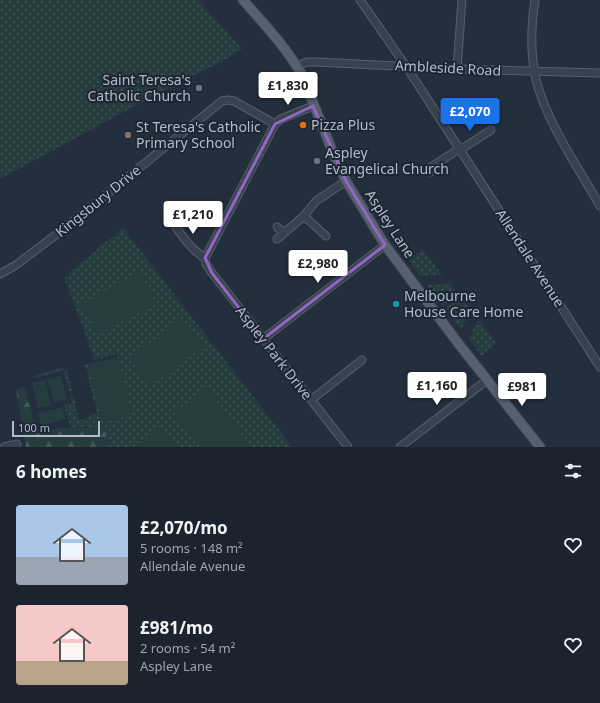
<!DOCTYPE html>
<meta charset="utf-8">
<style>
body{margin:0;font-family:"Noto Sans",sans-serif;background:#282f3a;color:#f1f3f6;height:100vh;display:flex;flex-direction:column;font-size:15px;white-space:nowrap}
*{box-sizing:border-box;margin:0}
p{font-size:13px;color:#a0a4aa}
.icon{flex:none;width:22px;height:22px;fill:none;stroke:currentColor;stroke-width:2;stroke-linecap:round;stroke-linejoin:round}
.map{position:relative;height:447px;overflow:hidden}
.drawer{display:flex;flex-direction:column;background:#1b232e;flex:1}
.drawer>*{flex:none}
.scale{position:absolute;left:12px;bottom:10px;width:88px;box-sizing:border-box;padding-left:4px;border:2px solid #b4bcc9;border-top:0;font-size:11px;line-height:14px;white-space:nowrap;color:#b4bcc9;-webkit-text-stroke:3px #1d2633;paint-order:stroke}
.price{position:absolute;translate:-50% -34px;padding:0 9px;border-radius:4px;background:#fff;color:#222;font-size:13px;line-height:26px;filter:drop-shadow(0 1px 2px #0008)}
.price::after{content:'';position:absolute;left:50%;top:24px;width:12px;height:9px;margin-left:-6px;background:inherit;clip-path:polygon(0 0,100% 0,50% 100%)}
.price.on{background:#1a73e8;color:#fff}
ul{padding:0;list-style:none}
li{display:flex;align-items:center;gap:12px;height:100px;padding:0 16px}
li span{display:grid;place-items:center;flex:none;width:112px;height:80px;border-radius:4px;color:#555}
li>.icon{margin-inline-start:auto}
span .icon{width:48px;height:48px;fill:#fffc;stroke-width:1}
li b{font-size:17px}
h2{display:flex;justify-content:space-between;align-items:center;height:48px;padding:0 16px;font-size:17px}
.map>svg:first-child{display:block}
.green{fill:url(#green-dots)}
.forest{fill:url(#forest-firs)}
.pitch{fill:#263c3f}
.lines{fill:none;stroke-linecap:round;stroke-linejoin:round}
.minor-casing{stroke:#565f6c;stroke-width:9}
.major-casing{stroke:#414a57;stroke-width:11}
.minor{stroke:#38414e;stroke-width:7}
.major{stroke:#56606e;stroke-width:9}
.marked{fill:none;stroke:#9266c3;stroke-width:3;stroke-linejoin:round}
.worship-dot{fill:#6b7280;stroke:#1d2633;stroke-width:1.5}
.food-dot{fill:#e8710a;stroke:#1d2633;stroke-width:1.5}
.education-dot{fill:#8d6e63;stroke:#1d2633;stroke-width:1.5}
.culture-dot{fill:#0f9aa8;stroke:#1d2633;stroke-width:1.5}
.labels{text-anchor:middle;stroke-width:4;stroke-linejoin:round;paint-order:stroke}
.street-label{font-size:14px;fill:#b4bcc9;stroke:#1d2633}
.poi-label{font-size:14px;fill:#b4bcc9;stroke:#1d2633;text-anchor:start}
</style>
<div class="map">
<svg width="600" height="447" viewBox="0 0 600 447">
<defs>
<pattern id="green-dots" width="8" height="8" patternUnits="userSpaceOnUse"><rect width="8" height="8" fill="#263c3f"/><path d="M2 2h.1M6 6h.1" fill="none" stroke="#435659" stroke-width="1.8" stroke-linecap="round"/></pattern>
<pattern id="forest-firs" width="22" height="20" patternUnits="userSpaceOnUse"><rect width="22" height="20" fill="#263c3f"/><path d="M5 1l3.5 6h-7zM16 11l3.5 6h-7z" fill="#435659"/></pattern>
</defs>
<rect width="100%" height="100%" fill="#242f3e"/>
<!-- green -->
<g class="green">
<path d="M0,0H198L242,49L223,61L164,90L0,179Z"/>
<path d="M123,228L292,447H109L107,438L87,427L71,428L64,404L72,403L70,394H73L79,420L90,417L91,415L97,413L85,365L89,364L103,421L114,419V421L122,419L118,357L116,354L95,360L64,277Z"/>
<path d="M422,249L442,275L420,276L409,260Z"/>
<path d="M450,283L458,294L443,306L427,285Z"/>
<path d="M460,296L471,311L461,329L445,309Z"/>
<path d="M478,319L496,343L482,356L469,339Z"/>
<path d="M62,368L64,369L63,371L35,378V375Z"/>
<path d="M66,370L67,371L72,391H69L64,372Z"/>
</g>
<!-- forest -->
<path class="forest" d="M25,387L37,434L59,428H104L109,447H26L16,390Z"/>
<!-- pitch -->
<g class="pitch">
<path d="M140,272L156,303L98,335L81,304Z"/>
<path d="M183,318L204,346L150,386L129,358Z"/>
<path d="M118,357L132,414L122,417V419L114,421L113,419L103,422L89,364Z"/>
<path d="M61,376L67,400L54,403L47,379Z"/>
<path d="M45,380L51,405L38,408L32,383Z"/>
<path d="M207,388L251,447H200L174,413Z"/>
<path d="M62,407L66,419L41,426L38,413Z"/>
<path d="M160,426L176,447H133Z"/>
</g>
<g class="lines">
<defs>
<g id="minor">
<path d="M360,0L406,66L600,367"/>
<path d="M535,0C531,26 530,53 536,80C548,125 577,165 600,206"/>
<path d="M296,66L307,62H316L457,69L600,73"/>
<path d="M457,69L462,0"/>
<path d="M460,150L491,130"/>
<path d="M430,172L428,169L459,149"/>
<path d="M304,216L326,236"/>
<path d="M172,222C182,235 191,250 205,258"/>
<path d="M277,227L284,233"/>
<path d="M277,239L304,216L316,201L346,181"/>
<path d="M205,258L206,264L212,273L348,447"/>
<path d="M205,258L275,124L281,119L313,106"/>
<path d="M0,274L16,265L66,227L222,101L228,100L234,101L275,124"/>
<path d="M263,339L385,245"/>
<path d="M311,400L362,360"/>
<path d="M4,447L17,444"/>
<path d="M400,447L487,380"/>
</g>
<path id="major" d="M243,0C264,24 286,47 302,75L334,155L346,181L385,245L458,343L540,447"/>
</defs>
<!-- minor casing -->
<use href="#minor" class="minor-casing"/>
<!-- major casing -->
<use href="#major" class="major-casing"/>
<!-- minor -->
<use href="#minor" class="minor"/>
<!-- major -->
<use href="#major" class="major"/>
</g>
<!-- marked area -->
<path class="marked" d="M313,106L346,181L385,245L263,339L212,273L205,258L275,124Z"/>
<!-- markers -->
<g class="worship-dot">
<circle cx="199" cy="88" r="4"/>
<circle cx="317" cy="161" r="4"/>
</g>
<circle class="food-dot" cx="303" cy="125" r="4"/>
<circle class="education-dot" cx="128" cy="135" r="4"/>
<circle class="culture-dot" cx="396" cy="304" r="4"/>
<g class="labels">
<!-- street labels -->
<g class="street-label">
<text transform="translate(448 68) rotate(3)" y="5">Ambleside Road</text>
<text transform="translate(98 201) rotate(-39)" y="5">Kingsbury Drive</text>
<text transform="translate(390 224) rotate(57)" y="5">Aspley Lane</text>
<text transform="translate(530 258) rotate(57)" y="5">Allendale Avenue</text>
<text transform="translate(274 353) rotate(52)" y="5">Aspley Park Drive</text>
</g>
<!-- poi labels -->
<g class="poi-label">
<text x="191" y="85" text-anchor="end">Saint Teresa's<tspan x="191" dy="16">Catholic Church</tspan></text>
<text x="311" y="130">Pizza Plus</text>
<text x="136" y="132">St Teresa's Catholic<tspan x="136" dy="16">Primary School</tspan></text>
<text x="325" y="158">Aspley<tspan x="325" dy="16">Evangelical Church</tspan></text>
<text x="404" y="301">Melbourne<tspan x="404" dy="16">House Care Home</tspan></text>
</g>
</g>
</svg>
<div class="scale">100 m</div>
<b class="price" style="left:288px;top:106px">£1,830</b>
<b class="price on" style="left:470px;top:132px">£2,070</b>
<b class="price" style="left:193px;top:235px">£1,210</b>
<b class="price" style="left:318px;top:284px">£2,980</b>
<b class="price" style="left:437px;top:406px">£1,160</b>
<b class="price" style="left:522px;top:407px">£981</b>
</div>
<section class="drawer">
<h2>6 homes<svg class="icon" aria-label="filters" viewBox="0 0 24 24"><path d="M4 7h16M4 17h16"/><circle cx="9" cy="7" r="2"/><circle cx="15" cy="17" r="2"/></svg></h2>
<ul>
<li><span style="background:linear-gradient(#a9c7e8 65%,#9aa5b1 0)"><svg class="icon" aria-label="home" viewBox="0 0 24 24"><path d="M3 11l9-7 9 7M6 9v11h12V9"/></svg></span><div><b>£2,070/mo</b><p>5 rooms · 148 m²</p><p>Allendale Avenue</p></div><svg class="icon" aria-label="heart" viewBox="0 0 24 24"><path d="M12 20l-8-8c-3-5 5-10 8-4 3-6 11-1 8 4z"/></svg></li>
<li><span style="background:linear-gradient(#f6c9c9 70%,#b9a48a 0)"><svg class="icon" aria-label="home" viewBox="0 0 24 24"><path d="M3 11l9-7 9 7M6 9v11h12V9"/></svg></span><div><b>£981/mo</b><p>2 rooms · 54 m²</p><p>Aspley Lane</p></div><svg class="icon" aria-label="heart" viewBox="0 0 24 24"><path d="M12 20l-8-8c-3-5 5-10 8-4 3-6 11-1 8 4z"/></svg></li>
</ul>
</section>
